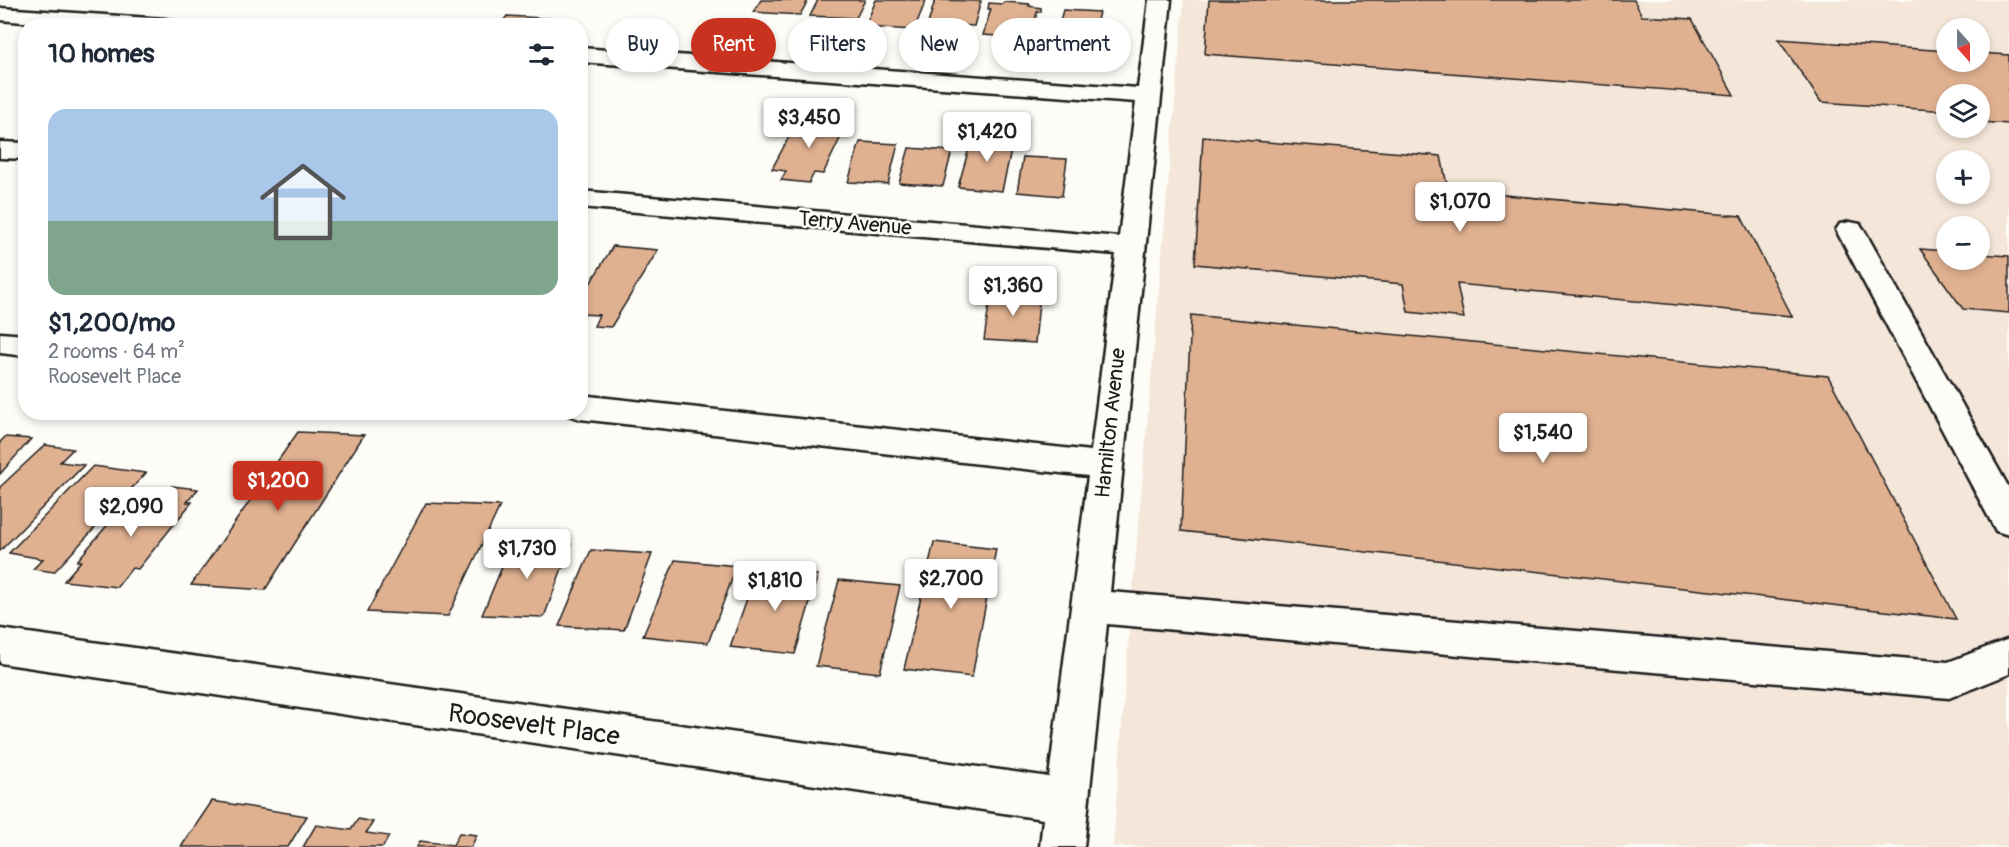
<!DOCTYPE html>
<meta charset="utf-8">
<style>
body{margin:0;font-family:Pangolin,sans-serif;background:#f6f6f7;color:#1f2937;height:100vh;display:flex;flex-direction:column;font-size:22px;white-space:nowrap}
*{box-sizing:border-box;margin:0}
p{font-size:20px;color:#747a83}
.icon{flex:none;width:33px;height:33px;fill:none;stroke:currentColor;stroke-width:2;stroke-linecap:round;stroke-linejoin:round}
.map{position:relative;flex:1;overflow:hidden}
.panel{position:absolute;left:18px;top:18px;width:570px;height:402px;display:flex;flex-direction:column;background:#fff;border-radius:24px;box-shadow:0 3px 9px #0003}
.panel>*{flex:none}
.guide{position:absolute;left:606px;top:18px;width:570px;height:54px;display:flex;gap:12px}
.needle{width:39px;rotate:159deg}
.fabs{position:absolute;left:1936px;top:18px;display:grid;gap:12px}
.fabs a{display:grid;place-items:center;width:54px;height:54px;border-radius:50%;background:#fff;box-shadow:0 3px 9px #0003;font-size:30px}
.price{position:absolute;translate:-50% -51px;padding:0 14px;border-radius:6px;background:#fff;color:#222;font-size:20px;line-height:39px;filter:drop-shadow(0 2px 3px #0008)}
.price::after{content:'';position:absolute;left:50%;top:36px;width:18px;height:14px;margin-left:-9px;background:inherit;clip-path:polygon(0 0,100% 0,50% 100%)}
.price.selected{background:#c8321e;color:#fff}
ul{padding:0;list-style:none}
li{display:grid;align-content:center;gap:12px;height:318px;padding:0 30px}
li span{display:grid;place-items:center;height:186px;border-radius:18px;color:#555}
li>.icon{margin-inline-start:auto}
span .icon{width:108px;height:108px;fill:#fffc;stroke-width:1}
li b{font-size:26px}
h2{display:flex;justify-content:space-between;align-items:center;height:72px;padding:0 30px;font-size:26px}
.chip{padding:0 21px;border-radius:27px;background:#fff;box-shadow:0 3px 9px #0003;font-size:21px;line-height:54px}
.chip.selected{background:#c8321e;color:#fff}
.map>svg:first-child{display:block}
.built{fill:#f4e6d8;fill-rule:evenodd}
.building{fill:#e0b191;stroke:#1c1c1c;stroke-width:1.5}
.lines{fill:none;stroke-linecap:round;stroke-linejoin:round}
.minor-casing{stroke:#1c1c1c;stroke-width:5}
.minor{fill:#fdfcf7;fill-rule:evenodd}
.labels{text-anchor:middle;stroke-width:5;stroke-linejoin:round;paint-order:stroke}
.street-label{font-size:21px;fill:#1c1c1c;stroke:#fdfcf7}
.near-street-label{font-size:26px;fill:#1c1c1c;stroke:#fdfcf7}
</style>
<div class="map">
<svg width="2009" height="847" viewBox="0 0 2009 847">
<rect width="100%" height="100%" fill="#fdfcf7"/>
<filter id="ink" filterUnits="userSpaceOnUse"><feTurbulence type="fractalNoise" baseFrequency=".0167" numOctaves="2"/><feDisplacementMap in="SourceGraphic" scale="12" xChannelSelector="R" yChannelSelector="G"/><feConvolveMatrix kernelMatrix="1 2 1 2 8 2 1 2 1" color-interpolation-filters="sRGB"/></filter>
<g filter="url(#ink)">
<!-- built -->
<path class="built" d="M1184,0H2009V847H1113L1126,670ZM1947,28H1980V62H1947ZM1947,94H1980V128H1947ZM1947,160H1980V194H1947ZM1947,226H1980V260H1947Z"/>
<!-- building -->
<g class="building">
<path d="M761,0H808L800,15L753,12Z"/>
<path d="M818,0H865L856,18L810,16Z"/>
<path d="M876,0H926L914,30L865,27Z"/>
<path d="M935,0L981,1L974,26L928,24Z"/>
<path d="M1209,0H1634L1642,16L1692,19L1734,95L1205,54Z"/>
<path d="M1004,2L1030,4L1029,6L1041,8V12H1037L1031,38L983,35L991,9H988L989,3L1002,4Z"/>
<path d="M1063,10L1099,12L1093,37H1085L1084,40L1060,38L1061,35H1056Z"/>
<path d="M507,16L557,19L552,26H499Z"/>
<path d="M1778,39L1947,51V62H1980V53L2009,55V124L1980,122V94H1947V111L1821,102Z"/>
<path d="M799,118L848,122L823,174L814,173L809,183L781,180L786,171L772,169Z"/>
<path d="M973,134L1014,137L1002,191L958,187Z"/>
<path d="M1203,137L1441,156L1448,190L1741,216L1792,316L1457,284L1464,318L1408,312L1403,284L1195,264Z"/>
<path d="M860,142L898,144L888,184L848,182Z"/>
<path d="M909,148L952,151L943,186L899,183Z"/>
<path d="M1023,157L1067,159L1062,196L1017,192Z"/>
<path d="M613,246L658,250L611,327L594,326L599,315L580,314V300Z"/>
<path d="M1920,249L1947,251V260H1980V254L2009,256V313L1963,309Z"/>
<path d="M991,291L1040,293L1035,343L984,340Z"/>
<path d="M1191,315L1828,376L1956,619L1181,531Z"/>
<path d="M298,432L364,435L265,590L191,585Z"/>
<path d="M5,437L31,439L0,474V442Z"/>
<path d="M45,445L73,449L60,462L84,465L0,551V487Z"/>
<path d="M93,466L146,473L54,572L33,569L43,559L9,553Z"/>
<path d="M172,486L198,489L187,502H192L138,569L132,568L117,587L64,581L81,561H77L131,497L160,500Z"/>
<path d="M426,503L500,506L448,616L367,612Z"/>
<path d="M934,542L996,549L972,677L904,669Z"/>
<path d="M512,543L571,544L544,617L482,615Z"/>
<path d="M591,550L652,554L624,630L559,626Z"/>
<path d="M675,560L737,566L708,643L643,636Z"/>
<path d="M757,570L818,575L795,654L730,647Z"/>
<path d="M839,580L900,586L880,673L816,666Z"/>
<path d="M212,801L307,816L288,847H181Z"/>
<path d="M358,819L373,822L366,833L389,836L383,847H303L316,825L351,830Z"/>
<path d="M459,833L477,835L471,847H417L420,841L453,845Z"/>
</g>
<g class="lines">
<defs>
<g id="minor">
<path d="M1149,0H1171L1110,592L1948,662L2009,639V674L1949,698L1107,624L1084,847H1040L1043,819L0,663V629L1049,777L1088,476L580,419L568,415L567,412H580V395L1091,451L1116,254L580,207V191L1119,237L1136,102L580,62V48L1138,88Z"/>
<path d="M0,8L165,19L173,21L176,26H69L0,20Z"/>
<path d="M0,142L26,143V159L0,158Z"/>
<path d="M1850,222L1860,224L1864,230L2009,488V535L1996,531L1836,230L1840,224Z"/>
<path d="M0,333L26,335V356L0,353Z"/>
</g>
</defs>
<!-- minor casing -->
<use href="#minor" class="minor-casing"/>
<!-- minor -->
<use href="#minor" class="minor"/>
</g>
</g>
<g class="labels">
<!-- street labels -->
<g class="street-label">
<text transform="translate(855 223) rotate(5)" y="7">Terry Avenue</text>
<text transform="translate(1110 423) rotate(-84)" y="7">Hamilton Avenue</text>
</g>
<!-- near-street labels -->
<g class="near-street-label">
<text transform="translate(534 724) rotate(8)" y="9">Roosevelt Place</text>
</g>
</g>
</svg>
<div class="fabs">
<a><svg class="needle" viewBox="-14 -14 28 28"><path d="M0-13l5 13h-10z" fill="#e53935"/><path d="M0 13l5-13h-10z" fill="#747a83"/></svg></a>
<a><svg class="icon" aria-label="layers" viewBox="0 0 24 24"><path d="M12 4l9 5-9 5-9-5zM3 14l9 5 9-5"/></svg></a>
<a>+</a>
<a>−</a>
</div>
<b class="price" style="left:809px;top:149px">$3,450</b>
<b class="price" style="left:987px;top:163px">$1,420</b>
<b class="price" style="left:1460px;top:233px">$1,070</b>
<b class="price" style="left:1013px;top:317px">$1,360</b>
<b class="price" style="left:1543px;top:464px">$1,540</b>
<b class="price selected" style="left:278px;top:512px">$1,200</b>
<b class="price" style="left:131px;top:538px">$2,090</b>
<b class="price" style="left:527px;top:580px">$1,730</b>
<b class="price" style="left:951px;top:610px">$2,700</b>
<b class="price" style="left:775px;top:612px">$1,810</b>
<div class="guide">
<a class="chip">Buy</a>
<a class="chip selected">Rent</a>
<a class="chip">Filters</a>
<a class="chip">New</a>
<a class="chip">Apartment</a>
</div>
<section class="panel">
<h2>10 homes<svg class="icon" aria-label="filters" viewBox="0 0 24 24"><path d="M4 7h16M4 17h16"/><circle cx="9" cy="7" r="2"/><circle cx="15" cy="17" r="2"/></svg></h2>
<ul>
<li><span style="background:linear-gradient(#a9c7e8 60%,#7fa58c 0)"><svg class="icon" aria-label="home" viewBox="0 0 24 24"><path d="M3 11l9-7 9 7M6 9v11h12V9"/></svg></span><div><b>$1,200/mo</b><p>2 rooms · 64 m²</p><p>Roosevelt Place</p></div></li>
</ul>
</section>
</div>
